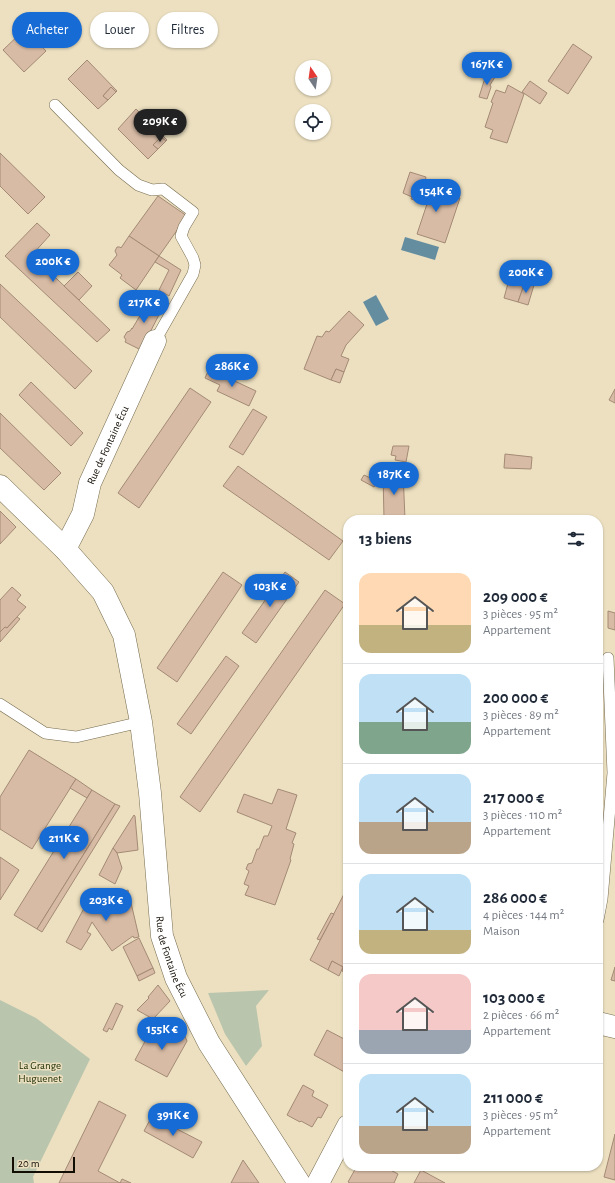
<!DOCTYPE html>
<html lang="fr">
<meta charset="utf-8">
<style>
body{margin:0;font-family:"Alegreya Sans",sans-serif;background:#f2f2f3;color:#1f2937;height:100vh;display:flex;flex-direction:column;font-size:15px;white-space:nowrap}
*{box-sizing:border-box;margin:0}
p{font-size:13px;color:#747a83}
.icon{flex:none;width:22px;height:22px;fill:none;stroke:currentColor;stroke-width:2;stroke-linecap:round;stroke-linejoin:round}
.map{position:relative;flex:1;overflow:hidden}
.panel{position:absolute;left:343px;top:515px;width:260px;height:656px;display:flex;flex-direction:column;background:#fff;border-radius:16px;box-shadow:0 1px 3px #0004}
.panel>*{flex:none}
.top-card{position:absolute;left:12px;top:12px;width:271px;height:36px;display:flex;gap:8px}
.needle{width:26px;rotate:347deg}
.tools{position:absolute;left:295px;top:60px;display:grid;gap:8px}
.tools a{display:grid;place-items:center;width:36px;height:36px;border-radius:50%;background:#fff;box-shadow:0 1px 3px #0004;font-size:20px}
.scale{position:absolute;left:12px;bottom:10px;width:63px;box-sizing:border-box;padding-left:4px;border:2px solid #130e04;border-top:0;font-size:11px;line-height:14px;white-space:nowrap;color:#130e04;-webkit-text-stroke:3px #ece0c0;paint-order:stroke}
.price{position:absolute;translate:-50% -34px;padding:0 9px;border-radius:14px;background:#176bd5;color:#fff;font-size:13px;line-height:26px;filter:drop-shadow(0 1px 2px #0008)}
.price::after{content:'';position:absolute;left:50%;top:24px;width:12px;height:9px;margin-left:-6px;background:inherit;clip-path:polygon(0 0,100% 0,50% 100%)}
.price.active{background:#222;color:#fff}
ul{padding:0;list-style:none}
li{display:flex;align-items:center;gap:12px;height:100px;padding:0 16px}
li+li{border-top:1px solid #e0e1e3}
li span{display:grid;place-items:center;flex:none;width:112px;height:80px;border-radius:12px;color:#555}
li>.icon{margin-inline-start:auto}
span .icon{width:48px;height:48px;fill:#fffc;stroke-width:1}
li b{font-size:17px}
h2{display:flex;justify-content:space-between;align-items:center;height:48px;padding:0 16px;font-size:17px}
.pill{padding:0 14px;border-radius:18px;background:#fff;box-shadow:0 1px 3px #0004;font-size:14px;line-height:36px}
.pill.active{background:#176bd5;color:#fff}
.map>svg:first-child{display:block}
.green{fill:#bac5ad}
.water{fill:#658da0}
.building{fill:#d7bba5;stroke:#a48a75}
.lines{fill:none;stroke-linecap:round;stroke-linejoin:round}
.service-casing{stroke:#766b4f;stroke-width:12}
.minor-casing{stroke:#766b4f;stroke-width:23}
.service{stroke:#fff;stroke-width:11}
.minor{stroke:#fff;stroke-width:22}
.labels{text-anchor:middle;stroke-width:3;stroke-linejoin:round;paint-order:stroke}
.street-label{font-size:11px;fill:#130e04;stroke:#ece0c0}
.park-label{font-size:11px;fill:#203006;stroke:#ece0c0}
</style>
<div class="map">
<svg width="615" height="1183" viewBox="0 0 615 1183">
<rect width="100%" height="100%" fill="#ece0c0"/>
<!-- green -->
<g class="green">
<path d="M269,990L256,1006L262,1046L246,1066L225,1034L208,993Z"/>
<path d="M0,1000L36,1018L90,1059L33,1177L34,1183H0Z"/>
</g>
<!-- water -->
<g class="water">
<path d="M405,237L439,247L435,260L401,250Z"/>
<path d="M376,295L389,319L376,326L363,302Z"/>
</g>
<!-- building -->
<g class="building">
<path d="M25,29L46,51L24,72L3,50Z"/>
<path d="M573,44L592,57L568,94L548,81Z"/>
<path d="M87,60L117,91L116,92L111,87L103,96L108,100L98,109L68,79Z"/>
<path d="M488,73L495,77L490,85L491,87L487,99L479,97L484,81Z"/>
<path d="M530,81L547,93L540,104L522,92Z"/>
<path d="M508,85L524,94L507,143L490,138L493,130L485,127L493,103L491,102L496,90L505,93Z"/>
<path d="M111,87L116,92L108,100L103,96Z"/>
<path d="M136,109L167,140L166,141L161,137L153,145L158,149L148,159L118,129Z"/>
<path d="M161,137L166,141L158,149L153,145Z"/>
<path d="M0,153L45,197L28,214L0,186Z"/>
<path d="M410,172L426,177L424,186L417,184L412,197L403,193Z"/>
<path d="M417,184L460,198L445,243L417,234L427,204L411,199Z"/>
<path d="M158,196L187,216L159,256L129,236Z"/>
<path d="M37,223L50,235L32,255L110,330L97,342L5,256Z"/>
<path d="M129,236L159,256L136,290L120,278L122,275L109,265L117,255L115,251L117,247H120L121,248Z"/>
<path d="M159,256L181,270L169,296L159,290L169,270L155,262Z"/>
<path d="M78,272L92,286L79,300L64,286Z"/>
<path d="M510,276L525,282L518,302L504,298Z"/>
<path d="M525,282L534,285L528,305L518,302Z"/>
<path d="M0,284L92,371L75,389L0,317Z"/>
<path d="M154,297L165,303L141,350L125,342L126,340L124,337L127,332L130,331L132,328V329L141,314L139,311L142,306L146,308Z"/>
<path d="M349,311L364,325L346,345L341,356L349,359L344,372L336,369L331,380L304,369L317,336L322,337L326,331L329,332Z"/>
<path d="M209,369L256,391L249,406L217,391L220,385L205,378Z"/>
<path d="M336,369L344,372L340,383L331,380Z"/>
<path d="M31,382L83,433L71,446L19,395Z"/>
<path d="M190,388L211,402L139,508L118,493Z"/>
<path d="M615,389V403L609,400Z"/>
<path d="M253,409L267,417L243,455L229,447Z"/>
<path d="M0,413L61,473L44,490L0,448Z"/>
<path d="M393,446H409L406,462L395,460L396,456L391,455Z"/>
<path d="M505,454L532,457L531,469L504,468Z"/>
<path d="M238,466L343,541L329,560L223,486Z"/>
<path d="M403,472L405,519H408V520H386V519H384L383,473Z"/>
<path d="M364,475L377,481L374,487L361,480Z"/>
<path d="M0,511L16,527L0,544Z"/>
<path d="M223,572L242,585L177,682L157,668Z"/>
<path d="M285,572L299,582L256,643L242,633Z"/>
<path d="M12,587L21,595L17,600L26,607L7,628L5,627L0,632V600Z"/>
<path d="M325,590L345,604L200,812L180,797Z"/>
<path d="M608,611L615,613V630L608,628Z"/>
<path d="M17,617L20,619L0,642V632L5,627L7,628Z"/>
<path d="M226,656L239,666L191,734L177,724Z"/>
<path d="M29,750L76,779L32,849L0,829V797Z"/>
<path d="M76,779L92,790L87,798L70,788Z"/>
<path d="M278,789L297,795L286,829L296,833L292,843L294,844L290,859L291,860L275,905L245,895L249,886L244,884L249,871L246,869L248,864L252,863L257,849H259L264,836H268L272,826L237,812L244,794L272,804Z"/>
<path d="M92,790L115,804L37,929L14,915Z"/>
<path d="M115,804L120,806L42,932L37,929Z"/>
<path d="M134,815L135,816L138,850L117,853L113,848Z"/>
<path d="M113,848L117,853L122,868L115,884L99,875Z"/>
<path d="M0,857L19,870L0,900Z"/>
<path d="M128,890L139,937L134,938L133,936L112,951L92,922L87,932L91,934L81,950L66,942L90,897L105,905L125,891Z"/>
<path d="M344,894L348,896V970L346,973L342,971L343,967L332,961L328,970L310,960Z"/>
<path d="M331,913L334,914L320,940L317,939Z"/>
<path d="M139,938L153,968L137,976L123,947Z"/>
<path d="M332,961L343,967L339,976L328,970Z"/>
<path d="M615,967V981L611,980Z"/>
<path d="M153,968L155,973L139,981L137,976Z"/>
<path d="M158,985L170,1001L153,1019L137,1010L149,998L148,997Z"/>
<path d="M116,1003L123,1006L112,1030L109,1028L107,1032L103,1030Z"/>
<path d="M178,1021L187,1041L167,1077L135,1060L150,1032L163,1038L166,1032L170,1031L172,1033Z"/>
<path d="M327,1030L348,1041V1049L344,1056L348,1058V1074L314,1055Z"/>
<path d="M303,1085L314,1091L312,1096L328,1105L321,1118L318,1117L312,1127L301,1121L300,1122L287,1115Z"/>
<path d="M99,1101L126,1115L98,1171L120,1183L122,1179L131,1183H59Z"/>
<path d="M152,1116L202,1142L193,1158L144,1131Z"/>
<path d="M615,1134V1180L604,1177Z"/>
<path d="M243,1160L259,1183H231Z"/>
<path d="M357,1166H383L398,1174L394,1183H350L348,1182Z"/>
<path d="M421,1170L445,1183H414Z"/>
</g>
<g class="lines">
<defs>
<g id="service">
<path d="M55,105L119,170L138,185L152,190L163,189L193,212L184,227L181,236L193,258L195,265L193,274L155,341"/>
<path d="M0,704L45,733L76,737L141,722"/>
<path d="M598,920L602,899L613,773L608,658"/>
</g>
<g id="minor">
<path id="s1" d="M0,486L65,549L103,592L124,635L141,722L150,793L162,936L176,978L209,1043L299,1183"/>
<path id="s2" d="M65,549L83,514L90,483L155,341"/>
<path d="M598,1023L615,1027"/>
<path d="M318,1183L348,1126"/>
</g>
</defs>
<!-- service casing -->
<use href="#service" class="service-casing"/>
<!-- minor casing -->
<use href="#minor" class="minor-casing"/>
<!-- service -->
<use href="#service" class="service"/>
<!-- minor -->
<use href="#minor" class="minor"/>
</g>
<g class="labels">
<!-- street labels -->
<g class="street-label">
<text dy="4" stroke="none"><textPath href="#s2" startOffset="113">Rue de Fontaine Écu</textPath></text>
<text dy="4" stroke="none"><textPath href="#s1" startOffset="522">Rue de Fontaine Écu</textPath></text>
</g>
<!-- park labels -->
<g class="park-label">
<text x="40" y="1069">La Grange<tspan x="40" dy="13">Huguenet</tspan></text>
</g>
</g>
</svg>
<div class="tools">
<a><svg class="needle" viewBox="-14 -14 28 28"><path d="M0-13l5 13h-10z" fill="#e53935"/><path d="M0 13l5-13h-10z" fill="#747a83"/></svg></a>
<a><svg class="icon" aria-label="locate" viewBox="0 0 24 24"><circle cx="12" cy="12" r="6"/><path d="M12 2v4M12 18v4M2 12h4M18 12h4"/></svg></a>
</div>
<div class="scale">20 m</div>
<b class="price" style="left:487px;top:86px">167K €</b>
<b class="price active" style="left:160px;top:143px">209K €</b>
<b class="price" style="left:436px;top:213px">154K €</b>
<b class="price" style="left:53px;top:283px">200K €</b>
<b class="price" style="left:526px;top:294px">200K €</b>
<b class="price" style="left:144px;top:324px">217K €</b>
<b class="price" style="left:232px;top:388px">286K €</b>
<b class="price" style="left:394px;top:496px">187K €</b>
<b class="price" style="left:270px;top:608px">103K €</b>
<b class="price" style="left:64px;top:860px">211K €</b>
<b class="price" style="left:106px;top:922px">203K €</b>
<b class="price" style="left:162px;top:1051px">155K €</b>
<b class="price" style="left:173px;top:1137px">391K €</b>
<div class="top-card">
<a class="pill active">Acheter</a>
<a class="pill">Louer</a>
<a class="pill">Filtres</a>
</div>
<section class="panel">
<h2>13 biens<svg class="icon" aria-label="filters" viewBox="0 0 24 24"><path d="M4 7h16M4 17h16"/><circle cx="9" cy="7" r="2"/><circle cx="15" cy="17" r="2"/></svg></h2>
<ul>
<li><span style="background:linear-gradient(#ffd9b3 65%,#c2b280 0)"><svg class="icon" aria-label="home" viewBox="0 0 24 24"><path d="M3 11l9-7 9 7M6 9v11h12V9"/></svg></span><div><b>209 000 €</b><p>3 pièces · 95 m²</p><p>Appartement</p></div></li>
<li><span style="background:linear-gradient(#bfe0f5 60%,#7fa58c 0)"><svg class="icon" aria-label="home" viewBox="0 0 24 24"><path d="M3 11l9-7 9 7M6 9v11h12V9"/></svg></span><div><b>200 000 €</b><p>3 pièces · 89 m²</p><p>Appartement</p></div></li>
<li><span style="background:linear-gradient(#bfe0f5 60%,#b9a48a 0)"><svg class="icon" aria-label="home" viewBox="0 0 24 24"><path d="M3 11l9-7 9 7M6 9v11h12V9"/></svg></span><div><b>217 000 €</b><p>3 pièces · 110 m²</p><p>Appartement</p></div></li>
<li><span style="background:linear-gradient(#bfe0f5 70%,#c2b280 0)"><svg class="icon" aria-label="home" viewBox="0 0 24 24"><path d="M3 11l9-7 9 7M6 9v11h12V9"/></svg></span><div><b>286 000 €</b><p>4 pièces · 144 m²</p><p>Maison</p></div></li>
<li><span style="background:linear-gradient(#f6c9c9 70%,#9aa5b1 0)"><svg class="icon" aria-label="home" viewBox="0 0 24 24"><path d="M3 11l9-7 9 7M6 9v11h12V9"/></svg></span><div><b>103 000 €</b><p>2 pièces · 66 m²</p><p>Appartement</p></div></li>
<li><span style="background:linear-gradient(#bfe0f5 65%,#b9a48a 0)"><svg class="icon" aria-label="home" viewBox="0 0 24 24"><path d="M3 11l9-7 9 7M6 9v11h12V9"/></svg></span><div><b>211 000 €</b><p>3 pièces · 95 m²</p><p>Appartement</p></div></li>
</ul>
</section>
</div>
